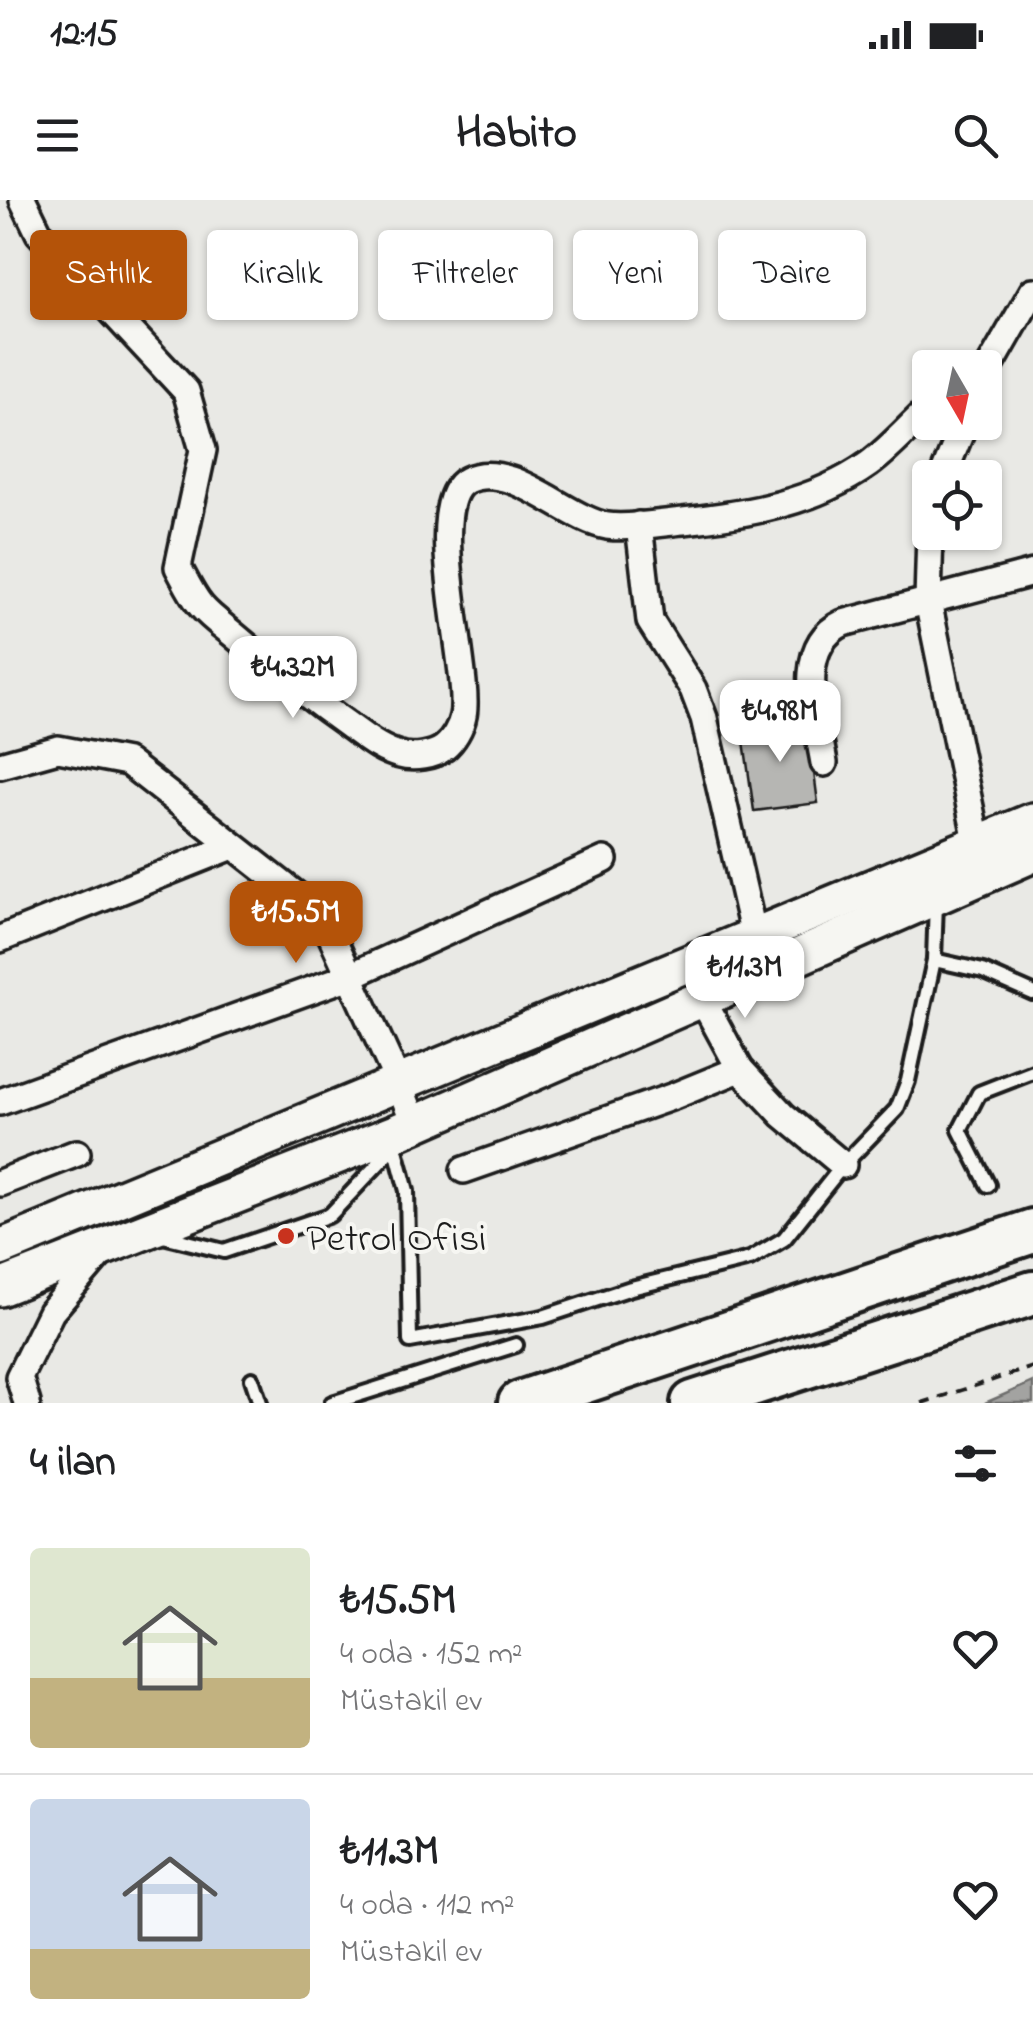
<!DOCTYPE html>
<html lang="tr">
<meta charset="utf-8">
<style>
body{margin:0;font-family:"Indie Flower",sans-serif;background:#f6f6f6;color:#202124;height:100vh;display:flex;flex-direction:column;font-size:38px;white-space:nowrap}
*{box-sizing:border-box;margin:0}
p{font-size:32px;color:#757577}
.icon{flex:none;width:55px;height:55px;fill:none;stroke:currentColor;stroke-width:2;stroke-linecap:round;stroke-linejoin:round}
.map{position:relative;height:1203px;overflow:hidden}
.side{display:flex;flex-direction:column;background:#fff;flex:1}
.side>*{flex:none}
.hud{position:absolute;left:30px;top:30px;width:975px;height:90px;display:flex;gap:20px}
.needle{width:65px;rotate:171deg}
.fabs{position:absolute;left:912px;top:150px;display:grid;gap:20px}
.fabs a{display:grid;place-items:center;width:90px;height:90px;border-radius:10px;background:#fff;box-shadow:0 2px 8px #0004;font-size:50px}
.price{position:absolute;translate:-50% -85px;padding:0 22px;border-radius:20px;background:#fff;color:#222;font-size:32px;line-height:65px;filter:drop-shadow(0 2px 5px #0008)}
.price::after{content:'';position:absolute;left:50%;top:60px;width:30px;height:22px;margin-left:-15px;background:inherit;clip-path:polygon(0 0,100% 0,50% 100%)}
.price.current{background:#b45309;color:#fff}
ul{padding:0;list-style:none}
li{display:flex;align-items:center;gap:30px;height:250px;padding:0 30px}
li+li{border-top:2px solid #e0e0e0}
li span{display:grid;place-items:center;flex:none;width:280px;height:200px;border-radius:10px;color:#555}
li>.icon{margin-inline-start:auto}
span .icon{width:120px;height:120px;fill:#fffc;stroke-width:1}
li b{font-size:42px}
h2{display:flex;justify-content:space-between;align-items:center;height:120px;padding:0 30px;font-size:42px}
.tag{padding:0 35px;border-radius:10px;background:#fff;box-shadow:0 2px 8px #0004;font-size:35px;line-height:90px}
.tag.current{background:#b45309;color:#fff}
.status{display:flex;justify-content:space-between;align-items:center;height:70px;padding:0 50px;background:#fff;direction:ltr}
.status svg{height:28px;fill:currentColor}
header{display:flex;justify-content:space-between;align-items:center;height:130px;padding:0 30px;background:#fff;font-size:45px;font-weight:800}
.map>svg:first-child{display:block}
.water{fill:#a3a3a1;stroke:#6d6d6c;stroke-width:2.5}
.building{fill:#b6b6b3;stroke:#1c1c1c;stroke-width:2.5}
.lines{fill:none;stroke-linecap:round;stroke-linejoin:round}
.service-casing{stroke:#1c1c1c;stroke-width:20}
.minor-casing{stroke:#1c1c1c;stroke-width:32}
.secondary-casing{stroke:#1c1c1c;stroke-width:42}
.trunk-casing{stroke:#1c1c1c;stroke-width:50}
.path{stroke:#1c1c1c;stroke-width:4;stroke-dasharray:10 8;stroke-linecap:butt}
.service{stroke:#f6f6f2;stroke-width:12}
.minor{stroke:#f6f6f2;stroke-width:25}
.secondary{stroke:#f6f6f2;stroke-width:35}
.trunk{stroke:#f6f6f2;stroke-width:42}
.poi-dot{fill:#c8321e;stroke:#f6f6f2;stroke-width:4}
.labels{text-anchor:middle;stroke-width:8;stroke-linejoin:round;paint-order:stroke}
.poi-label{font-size:40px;fill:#1c1c1c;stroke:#f6f6f2;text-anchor:start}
</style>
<div class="status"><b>12:15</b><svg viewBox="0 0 49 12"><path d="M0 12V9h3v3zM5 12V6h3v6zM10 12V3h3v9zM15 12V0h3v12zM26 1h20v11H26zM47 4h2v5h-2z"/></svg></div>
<header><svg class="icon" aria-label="menu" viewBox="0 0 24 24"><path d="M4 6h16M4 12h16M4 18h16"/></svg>Habito<svg class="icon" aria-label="search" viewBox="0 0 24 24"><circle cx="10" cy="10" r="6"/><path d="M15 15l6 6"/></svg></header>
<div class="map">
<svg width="1033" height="1203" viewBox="0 0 1033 1203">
<rect width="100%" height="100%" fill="#e9e9e5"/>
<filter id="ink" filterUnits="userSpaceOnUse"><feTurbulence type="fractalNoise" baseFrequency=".01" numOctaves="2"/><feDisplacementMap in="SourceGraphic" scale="20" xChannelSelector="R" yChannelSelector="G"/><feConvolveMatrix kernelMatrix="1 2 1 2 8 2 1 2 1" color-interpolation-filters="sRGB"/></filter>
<g filter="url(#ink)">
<!-- water -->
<path class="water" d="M1033,1182V1203H985Z"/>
<!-- building -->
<path class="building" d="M807,519L818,603L754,611L742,527Z"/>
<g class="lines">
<defs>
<g id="service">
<path d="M934,760L983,771L1033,793"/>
<path d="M395,946L407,991L410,1141L543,1117L631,1088L750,1059L784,1039L843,965L897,909L908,881L934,760L936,701"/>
<path d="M988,985L960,930L979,893L1033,872"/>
<path d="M159,1035L224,1051L330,1015L396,945"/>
<path d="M252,1179L260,1203"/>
<path d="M332,1203L516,1145"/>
</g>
<g id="minor">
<path d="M23,0L39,33L186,191L203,250L178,367C185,380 192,395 201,406C212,419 229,430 241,441C276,471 311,499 348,525C365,537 380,550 400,555C413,559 433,556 444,548C453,541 461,527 463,516C472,474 421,302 467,280C511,259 566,319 607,326C631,329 659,323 683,321C748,314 814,303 869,264C891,248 910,226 930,207"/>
<path d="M985,175L1033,91"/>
<path d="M942,278L965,222"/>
<path d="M639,325L650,421L693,489L704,518L754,736"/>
<path d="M930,332L928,401L980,656"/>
<path d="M824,563C817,519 792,447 843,423L1033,373"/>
<path d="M0,565L58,549L127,562L322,715L399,884L415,925"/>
<path d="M0,739L233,646"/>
<path d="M702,799L740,869L783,915L843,965"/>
<path d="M0,902L350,776L604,660"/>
<path d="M464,970L674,896L740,869"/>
<path d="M0,983L77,953"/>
<path d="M27,1203L19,1177L51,1112L103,1051"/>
</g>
<g id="secondary">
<path d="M0,1048L1033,621"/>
<path d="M0,1088L395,933L1033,654"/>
</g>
<g id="trunk">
<path d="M520,1203L1033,1031"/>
<path d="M693,1203L1033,1093"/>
</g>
</defs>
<!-- service casing -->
<use href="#service" class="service-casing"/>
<!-- minor casing -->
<use href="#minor" class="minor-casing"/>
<!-- secondary casing -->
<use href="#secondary" class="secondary-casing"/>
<!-- trunk casing -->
<use href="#trunk" class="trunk-casing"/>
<!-- path -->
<path class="path" d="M922,1203L1033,1167"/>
<!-- service -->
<use href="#service" class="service"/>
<!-- minor -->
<use href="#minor" class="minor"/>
<!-- secondary -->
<use href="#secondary" class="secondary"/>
<!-- trunk -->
<use href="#trunk" class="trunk"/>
</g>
</g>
<!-- markers -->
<circle class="poi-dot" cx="286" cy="1036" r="10"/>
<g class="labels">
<!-- poi labels -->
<g class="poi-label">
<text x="306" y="1050">Petrol Ofisi</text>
</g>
</g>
</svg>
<div class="fabs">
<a><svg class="needle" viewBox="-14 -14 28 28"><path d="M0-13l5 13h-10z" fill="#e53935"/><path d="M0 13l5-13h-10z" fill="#757577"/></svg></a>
<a><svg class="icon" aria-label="locate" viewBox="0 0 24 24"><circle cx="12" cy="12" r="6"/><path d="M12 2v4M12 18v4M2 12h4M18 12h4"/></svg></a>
</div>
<b class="price" style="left:293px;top:521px">₺4.32M</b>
<b class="price" style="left:780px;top:565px">₺4.98M</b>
<b class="price current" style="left:296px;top:766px">₺15.5M</b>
<b class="price" style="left:745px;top:821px">₺11.3M</b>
<div class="hud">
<a class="tag current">Satılık</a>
<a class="tag">Kiralık</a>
<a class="tag">Filtreler</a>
<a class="tag">Yeni</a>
<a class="tag">Daire</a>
</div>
</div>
<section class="side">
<h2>4 ilan<svg class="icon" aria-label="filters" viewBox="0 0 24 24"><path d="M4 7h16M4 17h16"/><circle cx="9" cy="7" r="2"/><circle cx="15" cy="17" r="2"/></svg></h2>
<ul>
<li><span style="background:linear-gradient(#dfe7d0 65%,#c2b280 0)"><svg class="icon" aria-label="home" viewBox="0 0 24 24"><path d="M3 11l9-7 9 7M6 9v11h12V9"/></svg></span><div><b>₺15.5M</b><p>4 oda · 152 m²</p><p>Müstakil ev</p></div><svg class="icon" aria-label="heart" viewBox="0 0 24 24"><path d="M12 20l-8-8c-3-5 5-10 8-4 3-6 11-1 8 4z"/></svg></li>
<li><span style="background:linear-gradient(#c9d6e8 75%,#c2b280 0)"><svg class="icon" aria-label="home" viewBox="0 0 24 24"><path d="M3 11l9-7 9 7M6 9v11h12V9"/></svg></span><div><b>₺11.3M</b><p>4 oda · 112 m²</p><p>Müstakil ev</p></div><svg class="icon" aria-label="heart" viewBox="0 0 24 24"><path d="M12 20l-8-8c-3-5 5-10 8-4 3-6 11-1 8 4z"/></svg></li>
</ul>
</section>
